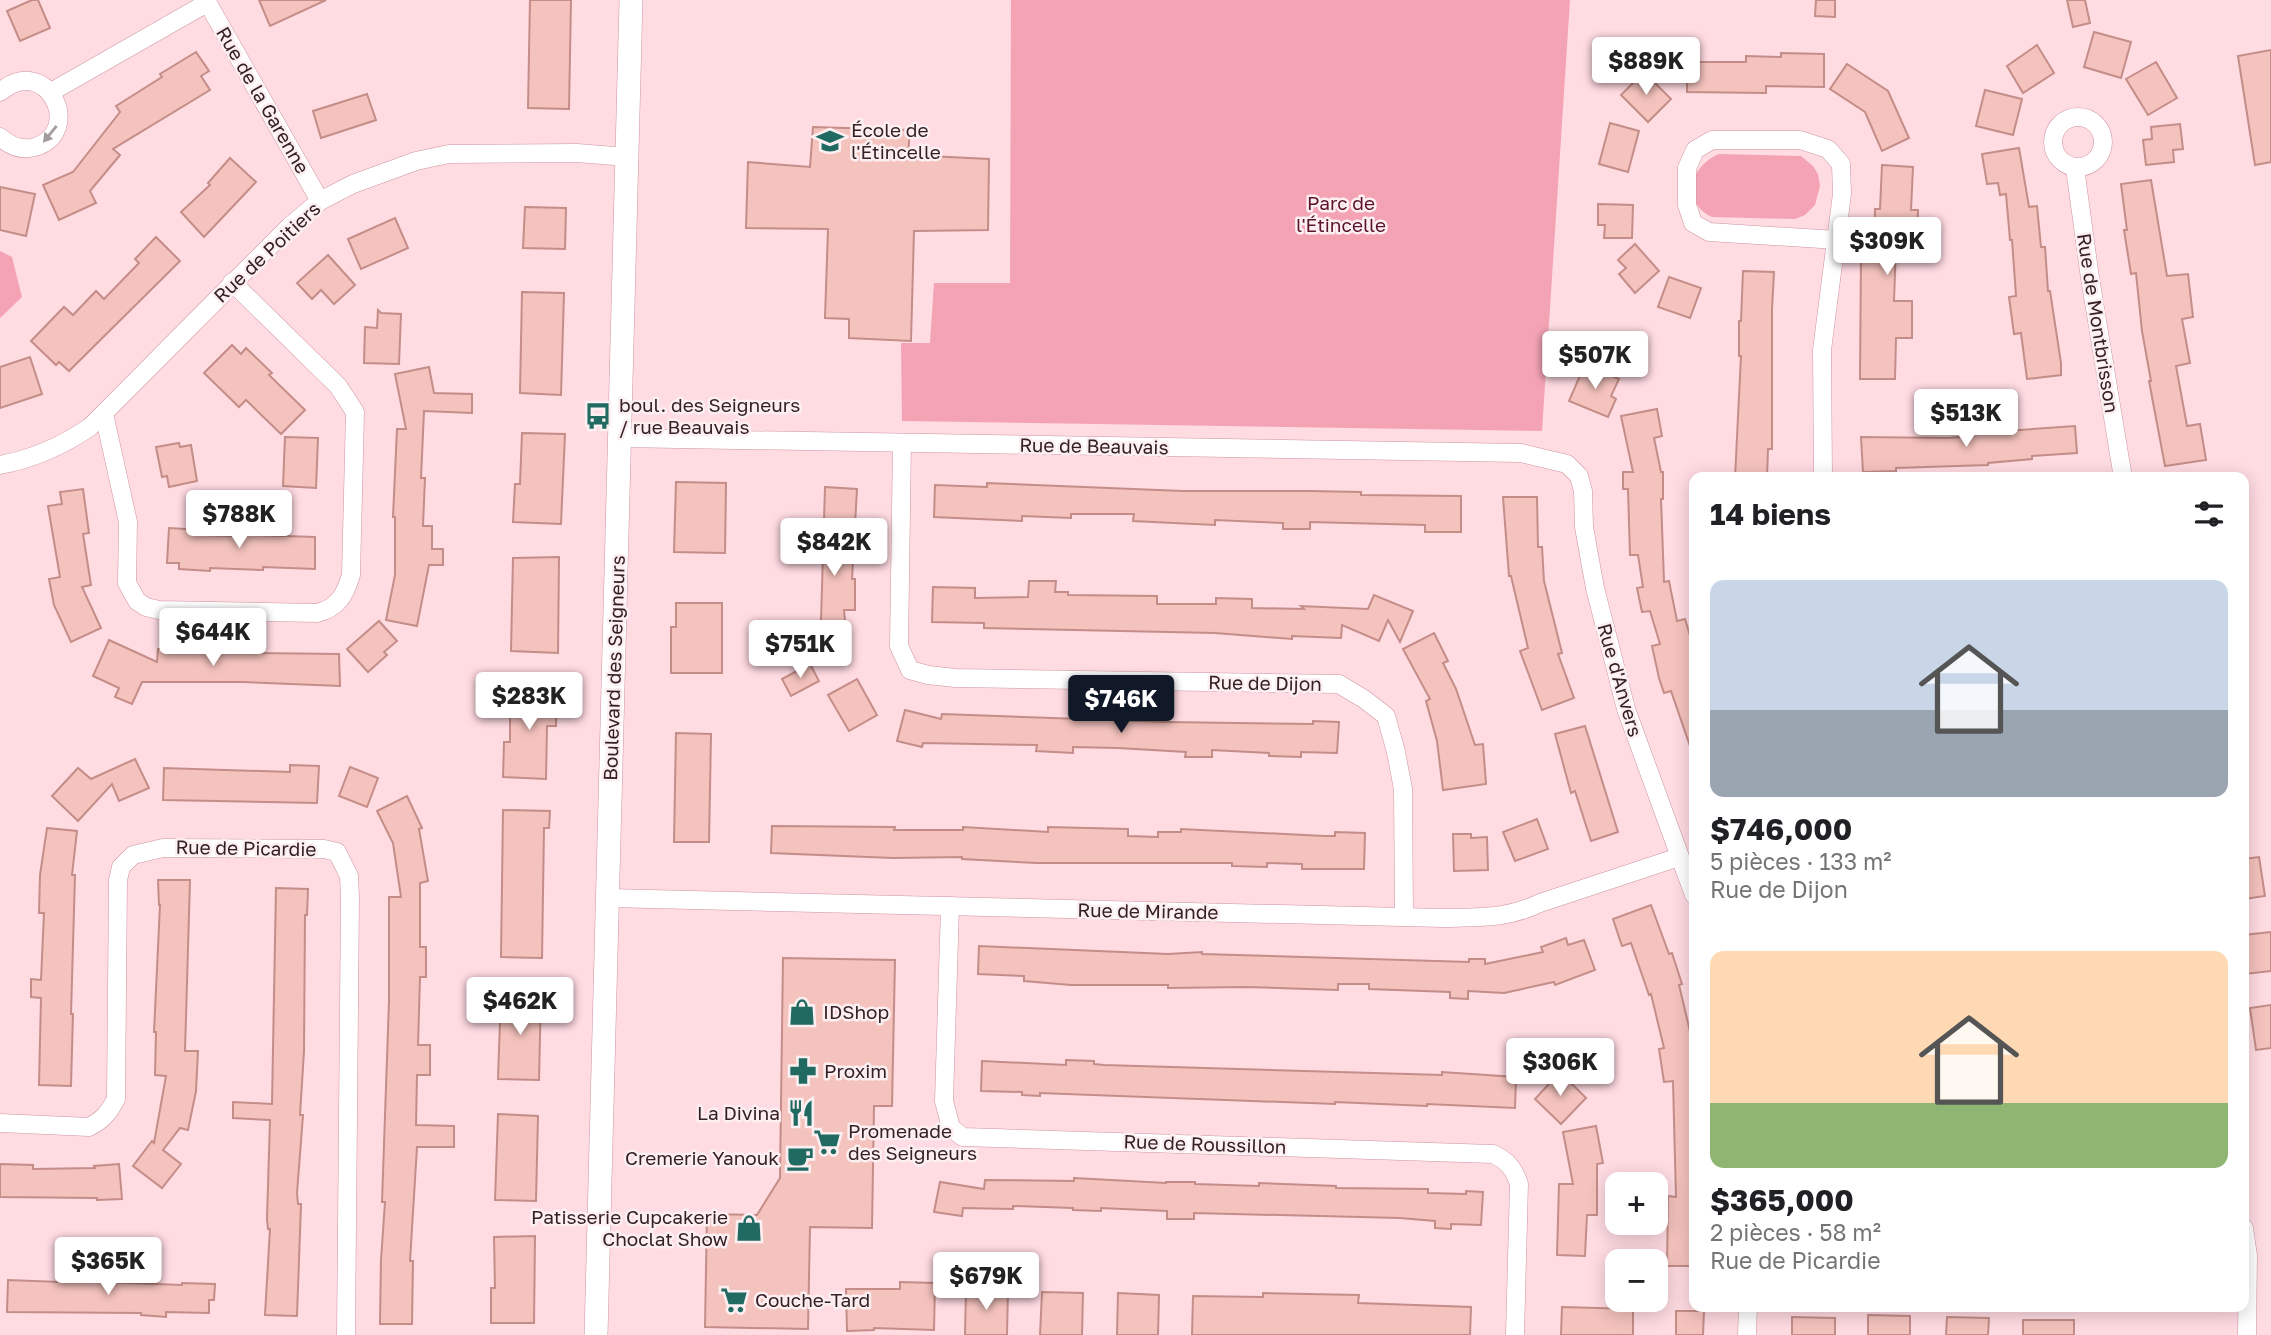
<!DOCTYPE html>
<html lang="fr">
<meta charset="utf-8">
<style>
body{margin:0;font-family:"Golos Text",sans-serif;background:#f6f6f6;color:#202124;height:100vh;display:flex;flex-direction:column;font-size:26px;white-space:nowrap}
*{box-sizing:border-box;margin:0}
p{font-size:23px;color:#757577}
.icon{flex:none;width:38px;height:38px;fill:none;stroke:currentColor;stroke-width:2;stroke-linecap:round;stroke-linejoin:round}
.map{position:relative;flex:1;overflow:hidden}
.details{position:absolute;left:1689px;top:472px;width:560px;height:840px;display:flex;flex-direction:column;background:#fff;border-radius:14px;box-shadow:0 4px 18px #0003}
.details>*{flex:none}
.tools{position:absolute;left:1605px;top:1172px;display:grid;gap:14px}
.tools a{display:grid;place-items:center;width:63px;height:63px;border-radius:14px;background:#fff;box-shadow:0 4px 18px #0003;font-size:35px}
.price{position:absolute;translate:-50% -60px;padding:0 16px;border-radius:7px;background:#fff;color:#222;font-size:23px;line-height:46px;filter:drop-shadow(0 2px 4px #0008)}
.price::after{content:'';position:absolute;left:50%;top:42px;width:21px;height:16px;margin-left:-10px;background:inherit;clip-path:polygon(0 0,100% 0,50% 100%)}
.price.selected{background:#111827;color:#fff}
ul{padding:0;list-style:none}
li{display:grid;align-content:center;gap:14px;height:371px;padding:0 21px}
li span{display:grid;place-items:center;height:217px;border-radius:14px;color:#555}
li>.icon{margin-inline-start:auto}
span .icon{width:126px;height:126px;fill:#fffc;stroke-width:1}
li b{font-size:30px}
h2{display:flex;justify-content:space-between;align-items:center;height:84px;padding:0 21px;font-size:30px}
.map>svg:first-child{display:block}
.green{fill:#f4a3b5}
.building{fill:#f5c3be;stroke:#c48d88;stroke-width:2}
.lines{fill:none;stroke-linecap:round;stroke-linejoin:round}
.minor-casing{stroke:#cd95a1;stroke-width:19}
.tertiary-casing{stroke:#cd95a1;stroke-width:24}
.minor{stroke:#fff;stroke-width:18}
.tertiary{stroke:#fff;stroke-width:23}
.oneway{fill:#a49b9c}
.labels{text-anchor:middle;stroke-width:5;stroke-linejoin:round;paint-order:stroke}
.street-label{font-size:19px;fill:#352024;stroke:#fceff1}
.poi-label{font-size:19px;fill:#352024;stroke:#fceff1;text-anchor:start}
.park-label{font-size:19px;fill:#5a132b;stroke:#fceff1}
</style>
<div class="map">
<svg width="2271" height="1335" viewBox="0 0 2271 1335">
<rect width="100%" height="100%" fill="#ffdbe2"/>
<!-- green -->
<g class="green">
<path d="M1011,0H1570L1542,431L902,421L901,343H930L934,283H1010Z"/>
<path d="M1719,154L1801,156L1813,166L1818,174L1820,186L1815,205L1805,215L1795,219L1712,217C1680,202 1690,166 1719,154Z"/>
<path d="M0,251L12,257L22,297L0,318Z"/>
</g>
<!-- building -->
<g class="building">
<path d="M32,0H38L50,28L20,41L7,11Z"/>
<path d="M259,0H326L270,26Z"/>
<path d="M530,0H571L569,109L528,108Z"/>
<path d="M1816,0H1835V17L1815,16Z"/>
<path d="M2067,0H2085L2090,23L2073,27Z"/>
<path d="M2094,32L2131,42L2121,78L2084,67Z"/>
<path d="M2037,45L2054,73L2023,93L2007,66Z"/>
<path d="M2271,50V162L2255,165L2238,56Z"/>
<path d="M196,52L209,71L201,76L210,90L113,149L120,155L90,191L96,203L59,220L43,185L73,172L120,112L116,106L162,77L160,74Z"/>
<path d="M1781,53L1824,54V87L1766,86V93L1687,92V62H1746V56L1781,57Z"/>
<path d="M2156,62L2177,98L2148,115L2126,79Z"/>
<path d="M1847,64L1888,91L1909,138L1882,151L1865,112L1830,89Z"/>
<path d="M1644,72L1671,99L1648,122L1621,95Z"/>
<path d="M1985,90L2022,99L2013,135L1976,126Z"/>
<path d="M367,94L376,120L321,138L313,111Z"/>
<path d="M1610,123L1639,131L1628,172L1599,164Z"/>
<path d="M2180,124L2183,149L2173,150L2174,162L2146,165L2143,140L2152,139L2151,127Z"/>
<path d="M813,127L910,130L908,155L989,159L988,230L914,231L911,341L849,338V319L825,318L828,229L746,228L748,162L810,167Z"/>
<path d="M2019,148L2029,207L2037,206L2041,247H2045L2048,291H2050L2061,363V375L2027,379L2021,333L2014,334L2009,297L2016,296L2012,240H2010L2006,194L2000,195L1998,183L1987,184L1982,154Z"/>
<path d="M230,158L256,182L204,237L181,212L210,185L208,183Z"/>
<path d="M1882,165L1913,167L1911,210H1918L1917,246L1896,245L1894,301H1912V338H1896L1895,379H1860L1861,256H1874L1875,209H1880Z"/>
<path d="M2151,180L2167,276L2188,274L2193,317L2182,319L2190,363L2176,366L2187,426L2200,424L2206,460L2165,466L2149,381H2151L2142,331L2136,273L2131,274L2124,230H2127L2121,184Z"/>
<path d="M0,187L35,194L26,236L0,230Z"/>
<path d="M1598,204L1633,205L1632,238H1604L1605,225H1598Z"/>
<path d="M525,207L566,208L565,249L523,248Z"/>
<path d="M395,218L408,248L361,269L348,239Z"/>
<path d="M156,237L180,261L69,371L59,362L56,365L31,341L64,307L73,315L96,291L104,299L139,263L135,259Z"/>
<path d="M1635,244L1659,271L1635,293L1619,274L1626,268L1618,260Z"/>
<path d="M328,255L355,285L334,304L321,290L312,299L297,283Z"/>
<path d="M1743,271L1774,272L1772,309V449H1768L1767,478H1735L1741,356H1739V321H1741Z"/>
<path d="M1669,277L1701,288L1690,318L1658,307Z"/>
<path d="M522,292L564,293L561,395L520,393Z"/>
<path d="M378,310L381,313L401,314L399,364L364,363L365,327L377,328Z"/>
<path d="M232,345L241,354L246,348L272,373L269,375L305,410L281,434L246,400L239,407L204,373Z"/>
<path d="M30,357L42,394L0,408V367Z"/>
<path d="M1585,364L1619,379L1611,396L1616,399L1608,417L1569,401Z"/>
<path d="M429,367L434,393L472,394V413L424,411L421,478H425L423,526H432V549H443V565H429L417,626L386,620L395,575V517H393L397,429H406L395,374Z"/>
<path d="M1657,409L1662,436L1654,438L1661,472H1663V499H1661L1664,582L1669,581L1677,621L1685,619L1694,649V749H1691L1671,691L1664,693L1659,678L1652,646L1660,644L1650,611L1642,612L1637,588L1643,587L1638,555H1630L1628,489H1623V472H1633L1621,416Z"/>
<path d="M2075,426L2077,453L2032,456V459L1988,463V465L1896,468V471L1863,472L1861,437L1948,438L1962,437L1961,429L1977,428V433Z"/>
<path d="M522,433L565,434L561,524L513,522L515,484H520Z"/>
<path d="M285,437L318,438L316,488L283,486Z"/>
<path d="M179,443L180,447L191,445L197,481L169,487L167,476L162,477L156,447Z"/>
<path d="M676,482L726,483L725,553L674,552Z"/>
<path d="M987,483L1183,491H1310L1361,492V495L1461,496V532H1425V525L1310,522V529H1283V523L1215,520V525L1133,521L1134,514H1071V518L1022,516V521L934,517L935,485L987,487Z"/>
<path d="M825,487L857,489L852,579H855V610H844L847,643L844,644L845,655L798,659L796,637L806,636L805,622L821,621Z"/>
<path d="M83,489L89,533L83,534L91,585L82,587L101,628L71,642L54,605L49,579L60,577L48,506L62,504L60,492Z"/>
<path d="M1503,497H1537L1538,547H1542L1544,581L1562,653L1558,654L1574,698L1542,710L1520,651L1528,648L1511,576H1509Z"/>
<path d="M234,524L252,525V535L315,537V569L263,567V570L210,568V571L179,569V563H167L169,528L202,530V535L234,536Z"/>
<path d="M559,557L558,653L511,651L513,558Z"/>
<path d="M1029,581H1056L1055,592H1068V595L1157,596V604H1216V598L1252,599V608L1304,609L1301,606L1368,609L1374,595L1413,611L1400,642L1388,620L1379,641L1342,625L1341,638L1292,636V639L1215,633L984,628V623L932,622L933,587L975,588V598L1028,597Z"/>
<path d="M676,603H722V673H671V627H676Z"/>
<path d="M379,621L397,641L384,652L387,655L368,672L347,649Z"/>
<path d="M1434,633L1448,661L1443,663L1456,689L1475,745L1483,744L1486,784L1443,790L1437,741L1426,701L1430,699L1403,649Z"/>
<path d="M109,640L157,662L158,649H207V647L243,646V653L339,654L340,686L243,682H142L132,704L115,697L119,688L93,676Z"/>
<path d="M810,664L819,681L791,696L782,679Z"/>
<path d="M857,679L877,715L849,731L828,695Z"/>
<path d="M510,687H557L556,726H547L546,779L503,777L504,742H510Z"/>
<path d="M905,710L941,719L942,714L1166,722L1313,724V721L1339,722L1337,753L1301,752V757L1269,756V753L1212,750V757H1185L1186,752L1118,748L1073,747V753L1036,751L1037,745L923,743L922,747L897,741Z"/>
<path d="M1585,726L1618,832L1591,841L1575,791L1571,793L1555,734Z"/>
<path d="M676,733L711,734L709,842H674Z"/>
<path d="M135,759L149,788L119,801L112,784L78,821L52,796L78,768L91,779Z"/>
<path d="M290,765L319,766L317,803L163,800L164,768L290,772Z"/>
<path d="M350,767L378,778L367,807L339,796Z"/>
<path d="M407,796L422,828L419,829L428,881L420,883V947H426V977H420L418,1045H430V1075H417L416,1125L454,1126V1147H417L410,1261H413L412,1324H380L381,1260L385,1202H382L389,1001V897H401L393,843L377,811Z"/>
<path d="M503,810L550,811L549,828H544L542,958L501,957Z"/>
<path d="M1537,819L1548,849L1515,861L1503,832Z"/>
<path d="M772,826L895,827L894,830H963V827L1048,832V827L1128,829V836L1158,837V832H1181V829L1324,836H1335V832L1365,833L1364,869H1302V864L1267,863V867L1232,866V863H1037L962,859V857L893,858L771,853Z"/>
<path d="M47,828L77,831L72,875H75L71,1014H73L71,1086L39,1085L41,998L31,997V979L41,980L44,913H39L40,875Z"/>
<path d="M1453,834H1471V838L1487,837L1488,870L1454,871Z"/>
<path d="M2259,857L2265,896L2244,899V859Z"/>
<path d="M158,880H190L185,1051H198L196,1091L188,1130L180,1128L163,1150L181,1164L162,1188L133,1166L152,1141L154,1143L166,1076L155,1075L156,1032H154L160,905H159Z"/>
<path d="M276,888L308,889L307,915H305L304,1051L300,1115H303L297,1193L298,1204H301L297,1316L265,1315L270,1229H268L267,1219L270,1120L233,1118V1102L272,1104Z"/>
<path d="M1651,905L1669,954L1672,953L1682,984L1679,985L1694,1048V1266H1667L1668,1196L1676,1197L1673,1081L1664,1082L1659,1049L1664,1048L1651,994L1649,995L1631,943L1622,946L1613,919Z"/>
<path d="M2271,932V971L2245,974L2244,935Z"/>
<path d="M1566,938L1568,945L1584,940L1595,970L1555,985L1554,982L1504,993L1468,991V999L1450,998V992L1369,989V984H1338V990L1246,987L1168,988V985H1071L1024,981V976L978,974L979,946L1168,954L1202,952V954L1469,962V959H1485V964L1543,952L1541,947Z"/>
<path d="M783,958L895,960L892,1106H874L872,1228L810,1227L808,1329L705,1327L707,1214L757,1215L780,1178Z"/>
<path d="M501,993L541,994L539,1080L498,1079Z"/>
<path d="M2271,1005V1048L2256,1050L2250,1008Z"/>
<path d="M1066,1060L1094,1061V1064L1104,1065L1442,1075V1072L1516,1077L1515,1108L1427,1104V1106L1335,1102V1104L1040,1093V1096L1022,1095V1092L981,1091L982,1061L1066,1065Z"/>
<path d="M1560,1072L1586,1098L1561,1124L1535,1099Z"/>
<path d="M498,1114L538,1116L536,1201L495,1200Z"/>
<path d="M1596,1126L1603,1163L1597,1164V1215H1587L1585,1256L1557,1255L1559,1184H1573L1563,1132Z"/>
<path d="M0,1164L33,1165V1169L95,1168L94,1166L119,1164L122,1199L97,1200V1198L0,1197Z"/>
<path d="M1074,1178L1166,1183V1182H1195V1184L1259,1186V1183L1336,1186V1188L1428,1189V1193L1466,1194V1191L1483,1192L1481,1225L1451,1224V1229L1435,1228V1221L1400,1218L1194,1213V1219H1167V1211L1101,1208V1211L1073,1210V1208L1013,1206V1209L963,1208L962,1216L934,1212L940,1182L984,1189L985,1180L1074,1181Z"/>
<path d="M535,1236L534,1323H491V1288H495L494,1237Z"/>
<path d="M60,1275L77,1276V1281L182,1285V1283L215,1284L214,1300H209V1313L166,1312V1317L141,1315V1313L7,1312L8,1280L60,1282Z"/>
<path d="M900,1282L935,1283L934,1330L874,1328V1330L847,1331L846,1289H900Z"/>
<path d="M966,1289L1008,1290L1007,1335H965Z"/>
<path d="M1042,1292L1083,1293L1082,1335H1040Z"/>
<path d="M1118,1293L1159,1295L1158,1335H1117Z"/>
<path d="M1263,1293L1359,1295L1358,1303L1471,1307L1470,1335H1192L1193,1296L1263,1297Z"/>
<path d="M1562,1307L1633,1309V1335H1561Z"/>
<path d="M1676,1311H1704L1703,1335H1676Z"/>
<path d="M1868,1315L1910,1316V1335H1868Z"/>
<path d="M1792,1317L1835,1318V1335H1792Z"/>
<path d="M1947,1317L1989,1318L1988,1335H1946Z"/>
<rect x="2023" y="1320" width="51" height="15"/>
</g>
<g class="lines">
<defs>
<g id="minor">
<path d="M206,0L320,201"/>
<path d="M0,92C47,52 85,132 35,147C21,151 10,146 0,137"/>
<path d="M51,92L207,3"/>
<circle cx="2078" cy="142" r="25"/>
<path d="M2075,168L2090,278L2123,478"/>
<path d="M104,414L128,522L127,583L137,601L146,607L159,610L317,613C338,608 345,595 351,575L355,412L338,386L232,282"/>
<path d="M620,438L1521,453L1567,464L1579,476L1583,491L1584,527L1595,588L1626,709L1694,895"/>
<path d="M902,443L899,646L910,670L928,675L955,678L1339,684L1364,699L1386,716L1396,752L1403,789L1404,916"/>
<path d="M0,465C33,459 62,446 90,427L290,226L320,201L353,184L416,161L449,154L577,153L627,157"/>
<path d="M1823,478L1822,350L1842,194L1841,164L1828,149L1800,140H1712L1695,150L1687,168V205L1693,223L1709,232L1837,240"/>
<path d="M608,898L1443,918C1480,917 1507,919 1540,903L1679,857"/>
<path d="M950,906L944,1101L951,1128L963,1137L1493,1154C1508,1161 1514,1169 1519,1184L1515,1335"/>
<path d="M0,1123L89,1127C103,1120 109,1112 116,1099L118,880L121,867L133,855L163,848L324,849L337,852L349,876L350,897L346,1335"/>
<path d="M2244,1228L2248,1256L2247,1335"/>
<path d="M1747,1335L1748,1307"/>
</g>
<path id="tertiary" d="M596,1335L631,0"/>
</defs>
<!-- minor casing -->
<use href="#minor" class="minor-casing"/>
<!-- tertiary casing -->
<use href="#tertiary" class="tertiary-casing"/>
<!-- minor -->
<use href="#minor" class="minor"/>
<!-- tertiary -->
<use href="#tertiary" class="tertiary"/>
</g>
<!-- one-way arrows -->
<defs><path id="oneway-solid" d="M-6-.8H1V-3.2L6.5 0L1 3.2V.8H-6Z" transform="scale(1.75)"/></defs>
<use class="oneway" href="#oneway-solid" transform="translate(50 134) rotate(129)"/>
<!-- icons -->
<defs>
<symbol id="school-bare" viewBox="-9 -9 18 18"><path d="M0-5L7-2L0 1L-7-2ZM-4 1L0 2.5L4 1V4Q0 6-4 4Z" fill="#216a62" stroke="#fceff1" stroke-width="2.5" paint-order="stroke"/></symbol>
<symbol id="bus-bare" viewBox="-9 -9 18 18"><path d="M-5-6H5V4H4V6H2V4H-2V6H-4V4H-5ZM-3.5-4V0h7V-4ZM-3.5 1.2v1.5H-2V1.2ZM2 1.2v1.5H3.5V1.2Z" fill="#216a62" stroke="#fceff1" stroke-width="2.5" paint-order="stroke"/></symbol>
<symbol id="shop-bare" viewBox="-9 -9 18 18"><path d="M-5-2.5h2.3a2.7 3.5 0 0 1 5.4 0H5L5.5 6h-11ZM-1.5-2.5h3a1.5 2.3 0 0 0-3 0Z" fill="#216a62" stroke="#fceff1" stroke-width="2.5" paint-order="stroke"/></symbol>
<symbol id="pharmacy-bare" viewBox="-9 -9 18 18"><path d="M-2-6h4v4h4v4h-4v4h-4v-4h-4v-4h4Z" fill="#216a62" stroke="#fceff1" stroke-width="2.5" paint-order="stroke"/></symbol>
<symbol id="restaurant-bare" viewBox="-9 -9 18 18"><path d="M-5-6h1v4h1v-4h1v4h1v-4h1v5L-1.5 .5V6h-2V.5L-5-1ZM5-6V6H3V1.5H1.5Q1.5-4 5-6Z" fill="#216a62" stroke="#fceff1" stroke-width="2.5" paint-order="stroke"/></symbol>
<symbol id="supermarket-bare" viewBox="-9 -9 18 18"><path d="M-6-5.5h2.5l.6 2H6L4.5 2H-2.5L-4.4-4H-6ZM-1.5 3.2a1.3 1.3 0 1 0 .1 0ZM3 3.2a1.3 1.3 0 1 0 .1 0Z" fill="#216a62" stroke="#fceff1" stroke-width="2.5" paint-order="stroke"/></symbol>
<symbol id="cafe-bare" viewBox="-9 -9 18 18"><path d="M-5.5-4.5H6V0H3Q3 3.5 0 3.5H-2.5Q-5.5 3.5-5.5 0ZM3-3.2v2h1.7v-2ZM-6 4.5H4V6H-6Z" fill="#216a62" stroke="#fceff1" stroke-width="2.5" paint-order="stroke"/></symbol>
</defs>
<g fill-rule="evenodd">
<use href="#school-bare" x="811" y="122" width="38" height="38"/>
<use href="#bus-bare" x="579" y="397" width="38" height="38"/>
<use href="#shop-bare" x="783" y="993" width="38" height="38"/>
<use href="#pharmacy-bare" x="784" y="1052" width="38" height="38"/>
<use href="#restaurant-bare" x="782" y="1094" width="38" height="38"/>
<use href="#supermarket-bare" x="808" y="1123" width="38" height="38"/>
<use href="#cafe-bare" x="781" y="1139" width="38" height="38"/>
<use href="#shop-bare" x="730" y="1209" width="38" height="38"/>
<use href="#supermarket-bare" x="715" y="1281" width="38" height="38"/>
</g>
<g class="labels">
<!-- street labels -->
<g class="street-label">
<text transform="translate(263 100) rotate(60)" y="7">Rue de la Garenne</text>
<text transform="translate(267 252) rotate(-43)" y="7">Rue de Poitiers</text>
<text transform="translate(2098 323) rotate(81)" y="7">Rue de Montbrisson</text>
<text transform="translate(1094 446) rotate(1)" y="7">Rue de Beauvais</text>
<text transform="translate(614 668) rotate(-88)" y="7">Boulevard des Seigneurs</text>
<text transform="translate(1620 680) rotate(74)" y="7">Rue d'Anvers</text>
<text transform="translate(1265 683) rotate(1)" y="7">Rue de Dijon</text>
<text transform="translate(246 848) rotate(1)" y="7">Rue de Picardie</text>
<text transform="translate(1148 911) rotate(1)" y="7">Rue de Mirande</text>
<text transform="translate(1205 1144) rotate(2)" y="7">Rue de Roussillon</text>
</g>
<!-- poi labels -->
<g class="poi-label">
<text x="851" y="137">École de<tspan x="851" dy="22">l'Étincelle</tspan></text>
<text x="619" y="412">boul. des Seigneurs<tspan x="619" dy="22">/ rue Beauvais</tspan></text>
<text x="823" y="1019">IDShop</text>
<text x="824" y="1078">Proxim</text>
<text x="780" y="1120" text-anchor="end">La Divina</text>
<text x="848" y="1138">Promenade<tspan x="848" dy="22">des Seigneurs</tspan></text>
<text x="779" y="1165" text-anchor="end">Cremerie Yanouk</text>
<text x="728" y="1224" text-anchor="end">Patisserie Cupcakerie<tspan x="728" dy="22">Choclat Show</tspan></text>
<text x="755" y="1307">Couche-Tard</text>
</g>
<!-- park labels -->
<g class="park-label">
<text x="1341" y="210">Parc de<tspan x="1341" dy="22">l'Étincelle</tspan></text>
</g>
</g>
</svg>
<div class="tools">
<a>+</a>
<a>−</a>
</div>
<b class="price" style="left:1646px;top:97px">$889K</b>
<b class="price" style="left:1887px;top:277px">$309K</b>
<b class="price" style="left:1595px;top:391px">$507K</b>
<b class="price" style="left:1966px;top:449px">$513K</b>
<b class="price" style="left:239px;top:550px">$788K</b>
<b class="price" style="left:834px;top:578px">$842K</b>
<b class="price" style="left:213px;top:668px">$644K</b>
<b class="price" style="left:800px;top:680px">$751K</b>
<b class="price" style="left:529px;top:732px">$283K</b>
<b class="price selected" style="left:1121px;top:735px">$746K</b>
<b class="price" style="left:520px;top:1037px">$462K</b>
<b class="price" style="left:1560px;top:1098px">$306K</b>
<b class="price" style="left:108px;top:1297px">$365K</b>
<b class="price" style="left:986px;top:1312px">$679K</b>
<section class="details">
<h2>14 biens<svg class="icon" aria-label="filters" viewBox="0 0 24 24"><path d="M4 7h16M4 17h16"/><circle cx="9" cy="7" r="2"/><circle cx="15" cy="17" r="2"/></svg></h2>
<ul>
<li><span style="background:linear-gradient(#c9d6e8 60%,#9aa5b1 0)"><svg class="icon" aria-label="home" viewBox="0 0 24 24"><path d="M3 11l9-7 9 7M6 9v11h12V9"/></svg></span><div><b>$746,000</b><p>5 pièces · 133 m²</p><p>Rue de Dijon</p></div></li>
<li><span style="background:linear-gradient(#ffd9b3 70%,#8fb573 0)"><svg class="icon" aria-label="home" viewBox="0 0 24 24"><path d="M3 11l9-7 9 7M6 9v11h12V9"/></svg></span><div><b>$365,000</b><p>2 pièces · 58 m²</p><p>Rue de Picardie</p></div></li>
</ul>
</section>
</div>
